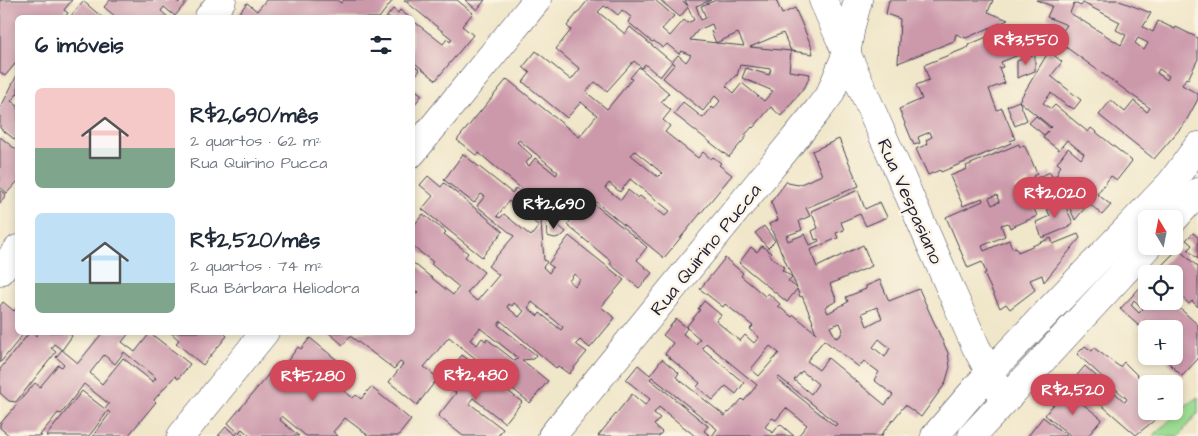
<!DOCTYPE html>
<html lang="pt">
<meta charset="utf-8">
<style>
body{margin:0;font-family:"Architects Daughter",sans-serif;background:#f2f2f3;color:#1f2937;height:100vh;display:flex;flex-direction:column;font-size:19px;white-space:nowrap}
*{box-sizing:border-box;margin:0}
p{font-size:16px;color:#747a83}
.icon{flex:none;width:28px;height:28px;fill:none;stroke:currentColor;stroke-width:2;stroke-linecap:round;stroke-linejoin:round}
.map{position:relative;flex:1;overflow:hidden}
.panel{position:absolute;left:15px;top:15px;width:400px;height:320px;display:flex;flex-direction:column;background:#fff;border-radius:8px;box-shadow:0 2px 8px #0003}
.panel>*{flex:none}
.needle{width:32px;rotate:350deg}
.tools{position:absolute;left:1138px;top:210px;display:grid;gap:10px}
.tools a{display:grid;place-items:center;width:45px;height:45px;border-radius:8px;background:#fff;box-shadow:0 2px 8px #0003;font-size:25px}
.price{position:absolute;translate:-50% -42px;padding:0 11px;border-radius:18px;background:#d1495b;color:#fff;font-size:16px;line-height:32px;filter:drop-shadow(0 1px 2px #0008)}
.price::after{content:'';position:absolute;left:50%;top:30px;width:15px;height:11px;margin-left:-8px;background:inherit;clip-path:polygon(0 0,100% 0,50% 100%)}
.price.current{background:#222;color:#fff}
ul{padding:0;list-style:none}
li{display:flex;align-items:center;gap:15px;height:125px;padding:0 20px}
li span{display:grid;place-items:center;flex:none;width:140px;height:100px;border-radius:8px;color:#555}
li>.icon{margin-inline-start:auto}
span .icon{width:60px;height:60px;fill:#fffc;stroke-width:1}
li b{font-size:21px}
h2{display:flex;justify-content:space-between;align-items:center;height:60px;padding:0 20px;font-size:21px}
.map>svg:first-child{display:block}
.green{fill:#9ede94;stroke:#608068}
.building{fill:#cc99ab;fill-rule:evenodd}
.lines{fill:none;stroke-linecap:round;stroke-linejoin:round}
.minor-casing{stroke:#413f50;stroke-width:29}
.minor{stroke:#fff;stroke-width:28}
.labels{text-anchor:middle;stroke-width:5;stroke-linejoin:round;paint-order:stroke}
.street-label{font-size:19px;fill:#22223b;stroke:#fcf5e5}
</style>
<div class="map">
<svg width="1198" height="436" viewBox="0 0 1198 436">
<rect width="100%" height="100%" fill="#fcf5e5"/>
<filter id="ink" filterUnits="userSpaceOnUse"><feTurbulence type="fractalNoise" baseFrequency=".02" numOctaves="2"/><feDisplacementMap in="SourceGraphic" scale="10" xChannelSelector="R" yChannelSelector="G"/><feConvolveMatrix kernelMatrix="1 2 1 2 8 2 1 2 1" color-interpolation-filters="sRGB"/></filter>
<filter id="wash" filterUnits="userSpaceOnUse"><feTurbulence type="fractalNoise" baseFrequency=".0096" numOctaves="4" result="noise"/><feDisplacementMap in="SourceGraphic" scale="20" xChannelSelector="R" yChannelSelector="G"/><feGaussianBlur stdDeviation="1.12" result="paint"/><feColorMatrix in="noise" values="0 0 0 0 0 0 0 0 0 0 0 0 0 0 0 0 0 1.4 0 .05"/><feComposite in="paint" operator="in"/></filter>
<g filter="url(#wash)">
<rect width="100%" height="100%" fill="#f0e6c9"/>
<!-- green -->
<path class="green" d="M1198,397V414L1194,417L1179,436H1153L1185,406Z"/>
<g id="blocks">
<!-- building -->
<g class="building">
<path d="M0,0H72L64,10L68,13L64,18H18V66L15,64L5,76L0,72Z"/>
<path d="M110,0H175L179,3L182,0H188L175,16L164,7L161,11L169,18H117L104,7Z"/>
<path d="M266,0H337L341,3L344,0H393L379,18H235L247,3L257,11Z"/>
<path d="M404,0H457L473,13L462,26L473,35L436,80L412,61V20L443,44L447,39L450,42L452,39Z"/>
<path d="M465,0H485L477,10Z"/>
<path d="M588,0H655L674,16L662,29L670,36L684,20L687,23L694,20L688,7L680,17L660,0H682L688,6L685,0H711L696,6L701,20L706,18L701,6L716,0H776L782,14L795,8L811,45L813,54L791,51L789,71L810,74L806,85L781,116L771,107L753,128L752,127L745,135L747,136L729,157L674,114L683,102L703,118L712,107L714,109L720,101L715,96L703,111L663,78L675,64L672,62L678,55L686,62L691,55L681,51L679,54L667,44L663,48L654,41L652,42L628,22L631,17L622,10L618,15L608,7L607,8L604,6L598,12L625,34L630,27L672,62L660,77L645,64L642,68L634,61L607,91L595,82L586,92L607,109L632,79L630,78L639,67L669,93L661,102L671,110L663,120L670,126L665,132L698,158L703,152L711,159L713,157L721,163L719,165L732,175L664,258L585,193L559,223L548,214L541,223L544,260L547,262L543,267L549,273L553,267L548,264L569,236L624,280L601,307L615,318L590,348L580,340L576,344L587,352L569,374L558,366L556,368L501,321L498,325L536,355L533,359L522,360L548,381L530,403L449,337L424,367L438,378L417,405L389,382L403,364L400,362L394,369L350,336L343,345L328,332H412V298L418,292L412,288V262L453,295L459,287L431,264L433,262L412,246V224L414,225L423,214L446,232L444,234L468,253L465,257L484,272L467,293L477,301L499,275L488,266L514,236L477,206L485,196L481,194L474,203L444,180L463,154L512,193L516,188L534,203L541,195L535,190L530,196L479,153L477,156L457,140L507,79L579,137L597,115L581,102L567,118L523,82L530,73L523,67L536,51L571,80L580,69L556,49L571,30L567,26ZM712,24L714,30L711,31L716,43L738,33L744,46L690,40L698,30ZM783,33L791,51L750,47ZM740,65L771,69L769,75L746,68L742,78L773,91L764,101L742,83L734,93L726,86L736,75L737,76ZM519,140L558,172L556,175L535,158L529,166L526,163L532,156L517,142ZM635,151L662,173L658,177L631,155ZM630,179L670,211L665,216L640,196L638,198L628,190L621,200L605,188L609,183L620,192ZM509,201L539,226L531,236L504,214L500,218L497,216ZM574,274L580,279L575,286L569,281ZM532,302L563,327L561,330L540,313L538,316L528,308ZM514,303L524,311L519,317L507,307L509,304L512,306ZM480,328L518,358L515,361L487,339L486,341L482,338L477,345L470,340Z"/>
<path d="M889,0H993L988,12L1008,20L966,38L956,34L954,41L898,63L900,19L886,14Z"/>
<path d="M1036,0H1117L1151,13L1143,27L1153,32L1158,21L1175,29L1176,27L1198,38V59L1188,79L1186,78L1182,85L1198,94V99L1185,123L1154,159L1099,115L1111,100L1125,112L1134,101L1147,112L1150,108L1056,40L1067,25L1047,17L1052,6ZM1074,3L1081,6L1083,3L1120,22L1116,30L1126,35L1121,45L1070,13ZM1138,38L1148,43L1144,50L1135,43ZM1159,69L1169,76L1167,80L1157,73Z"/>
<path d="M83,1L103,18H73L71,16Z"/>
<path d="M393,9L398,13L400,10L410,18H386Z"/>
<path d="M996,33L1003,50L1031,38L1034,45L1019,51L1021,54L1001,62L1003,67L999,68L1005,83L989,89L997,110L1002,108L1015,139L1010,141L1011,143L941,172L940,170L928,175L916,149L928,144L926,140L932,137L930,132L918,137L920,143L914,145L899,109L922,99L916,85L929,80L924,65L969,47L968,45Z"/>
<path d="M1049,51L1062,62L1051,76L1081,100L1074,109L1069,106L1068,107L1051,93L1043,103L1051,109L1055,105L1088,132L1091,128L1132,161L1117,180L1111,176L1097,194L1111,205L1102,215L1089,203L1075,220L1063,193L1060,195L1054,181L1033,190L1029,181L1014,188L1018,195L1027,191L1037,216L1010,228L1008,223L1001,225L1005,236L982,246L984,251L1009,240L1012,248L1016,247L1018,252L1051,238L1053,244L1078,234L1080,238L1044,282L1042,275L1030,280L1035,290L1010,309L1006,304L1000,308L984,274L986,273L982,262L968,268L946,217L983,201L982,198L963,206L950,176L967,169L966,166L1019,144L1020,147L1024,145L1031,159L1037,174L1033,176L1034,179L1050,172L1052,177L1058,174L1057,171L1061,166L1057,163L1068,148L1081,159L1084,154L1067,140L1059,150L1043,138L1048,131L1044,135L1029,123L1036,116L1050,128L1051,127L1019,101ZM997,195L999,202L992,205L989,198Z"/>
<path d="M1035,54V71L1017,78V61Z"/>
<path d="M412,64L420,70L412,79Z"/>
<path d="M18,73V93L11,101L18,106V142L0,128V109Z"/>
<path d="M412,87L422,95L412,108Z"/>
<path d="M1019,101L1027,120L1015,126L1007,106Z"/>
<path d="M0,137L18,151V181L7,193L0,187Z"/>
<path d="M839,139L859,186L806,208L810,216L799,221L802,230L786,236L788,241L805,234L810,245L819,241L818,239L815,240L812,231L818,228L811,211L858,190L865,209L880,202L887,217L866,226L860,214L841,222L844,230L836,233L838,238L810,250L817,267L863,245L872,266L830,284L837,301L825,307L828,313L848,302L846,297L866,289V286L880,280L889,301L919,289L948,353L950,367L945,384L921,417L905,405L881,435L883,436H798L807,425L786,408L776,420L772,418L765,427L773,433L780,424L794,436H712L717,429L652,377L650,379L708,426L704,431L710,436H695L659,407L654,413L660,418L654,425L662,432L659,436H598L632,394L645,405L650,399L626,380L638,365L650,375L662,359L679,373L676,377L725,416L728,412L729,413L742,399L744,401L757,385L706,343L702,348L744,383L736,394L726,386L713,400L697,387L700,383L665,354L673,343L663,335L676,319L687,328L683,334L696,344L700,339L686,327L700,310L698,309L704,301L721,315L716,321L740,341L745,335L754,343L759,337L750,329L753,326L725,304L723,307L700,289L725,258L743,273L741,276L765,296L768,293L780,304L778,306L792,317L794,315L816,333L812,322H813L802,296L800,297L797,289L787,302L739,263L751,247L757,252L762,246L771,253L769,255L784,267L782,270L792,277L788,281L797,288L769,224L778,220L771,202L787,181L788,183L798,185L822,175L812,151ZM877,307L882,318L867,326L862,313ZM840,323L843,330L840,336L836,338L830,327ZM879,339L890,348L885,357L873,347ZM824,340L859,367L864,361L879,372L874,380L893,395L885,405L828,358L819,370L807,361ZM770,346L779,353L759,376L751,369ZM802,371L818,384L811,394L794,380ZM779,377L837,424L835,426L777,379Z"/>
<path d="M428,176L441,187L444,183L503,231L482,257L422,209L433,196L420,185Z"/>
<path d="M0,190L6,194L0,204Z"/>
<path d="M1062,198L1073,223L1068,226L1069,227L1042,238L1036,222L1050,216L1045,205Z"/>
<path d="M588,199L647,247L637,260L652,273L639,288L610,264L612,262L567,225Z"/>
<path d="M551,219L566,232L562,236L555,238L547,236L546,224Z"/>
<path d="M764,226L775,241L768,248L755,233Z"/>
<path d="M1193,233L1198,237V259L1188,250L1192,245L1186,240Z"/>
<path d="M1178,249L1198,267V307L1192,301L1189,304L1174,289V274H1158L1155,272Z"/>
<path d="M1146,281V301H1172L1198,325V359L1182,376L1168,362L1177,352L1174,349V329H1153L1144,320L1139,326L1120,309ZM1134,300L1143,309L1139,313L1131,305Z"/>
<path d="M3,302L14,311L18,306V332H25L0,363V306Z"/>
<path d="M30,332L36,336L38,332H68L72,336L62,350L78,363L103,332H130L122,342L135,352L150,333L190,364L178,379L175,376L166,386L154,400L156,402L128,436H93L110,413L108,411L89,436H46L82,391L105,409L109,404L84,384L61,414L58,413L40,435L42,436H10L0,428V424L35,383L40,387L58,365L62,367L64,364L56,357L62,350L54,344L51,348L56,352L16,402L9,401L0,393V369ZM124,352L156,378L153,382L123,358L102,384L90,373L104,355L115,364Z"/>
<path d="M170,332H223L227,336L203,365L176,343L179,340Z"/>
<path d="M310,338L348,369L335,384L353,398L356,395L361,399L371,387L411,420L398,436H369L345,418L333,432L338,436H306L282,416L280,420L299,436H250L242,429L239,432L244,436H218L226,427L236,435L238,432L228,423L278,363L283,367L298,347L301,349Z"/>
<path d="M1085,346L1092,351L1094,348L1120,367L1124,362L1146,384V411H1166L1136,435L1073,380L1085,366L1125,402L1127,399L1077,354Z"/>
<path d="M462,355L522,402L505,423L473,398L469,403L503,429L498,436H463L438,416L456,393L441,381Z"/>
<path d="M1065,390L1102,419L1088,436H1071L1045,415Z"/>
<path d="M1043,417L1067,436H1028Z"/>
</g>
</g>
</g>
<g filter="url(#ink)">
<use href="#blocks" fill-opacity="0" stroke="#413f50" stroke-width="1"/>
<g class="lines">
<defs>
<g id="minor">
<path d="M823,0L976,347L1005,400"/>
<path d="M208,18L222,0"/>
<path d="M412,153L537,0"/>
<path d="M1174,219L1198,192"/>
<path d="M0,271L18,249"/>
<path d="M181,436L265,332"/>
<path d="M552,436L818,110L830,94L846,55L851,26L858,0"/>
<path d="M935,436L989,373L1171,183L1198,146"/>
<path d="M972,436L1148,246"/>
</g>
</defs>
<!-- minor casing -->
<use href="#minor" class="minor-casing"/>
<!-- minor -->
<use href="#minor" class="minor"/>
</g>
</g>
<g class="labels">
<!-- street labels -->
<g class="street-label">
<text transform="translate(911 201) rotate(66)" y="7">Rua Vespasiano</text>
<text transform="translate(705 249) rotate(-51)" y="7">Rua Quirino Pucca</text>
</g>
</g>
</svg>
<div class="tools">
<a><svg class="needle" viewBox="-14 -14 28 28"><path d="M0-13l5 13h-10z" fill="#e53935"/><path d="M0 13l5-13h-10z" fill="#747a83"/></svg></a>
<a><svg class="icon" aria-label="locate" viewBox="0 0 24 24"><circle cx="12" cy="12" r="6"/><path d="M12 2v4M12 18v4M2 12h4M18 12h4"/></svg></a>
<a>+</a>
<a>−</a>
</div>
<b class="price" style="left:1026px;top:66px">R$3,550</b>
<b class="price" style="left:1055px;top:219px">R$2,020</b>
<b class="price current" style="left:554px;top:230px">R$2,690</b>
<b class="price" style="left:476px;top:401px">R$2,480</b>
<b class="price" style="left:313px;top:402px">R$5,280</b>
<b class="price" style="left:1073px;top:416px">R$2,520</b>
<section class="panel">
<h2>6 imóveis<svg class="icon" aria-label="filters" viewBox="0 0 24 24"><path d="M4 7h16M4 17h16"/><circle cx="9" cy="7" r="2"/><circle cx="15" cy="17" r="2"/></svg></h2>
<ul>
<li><span style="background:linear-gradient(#f6c9c9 60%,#7fa58c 0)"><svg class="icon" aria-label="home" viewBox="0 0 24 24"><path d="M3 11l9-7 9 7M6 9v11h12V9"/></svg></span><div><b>R$2,690/mês</b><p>2 quartos · 62 m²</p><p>Rua Quirino Pucca</p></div></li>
<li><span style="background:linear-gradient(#bfe0f5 70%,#7fa58c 0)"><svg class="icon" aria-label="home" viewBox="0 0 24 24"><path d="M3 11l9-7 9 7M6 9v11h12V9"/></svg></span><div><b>R$2,520/mês</b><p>2 quartos · 74 m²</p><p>Rua Bárbara Heliodora</p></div></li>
</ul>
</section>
</div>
